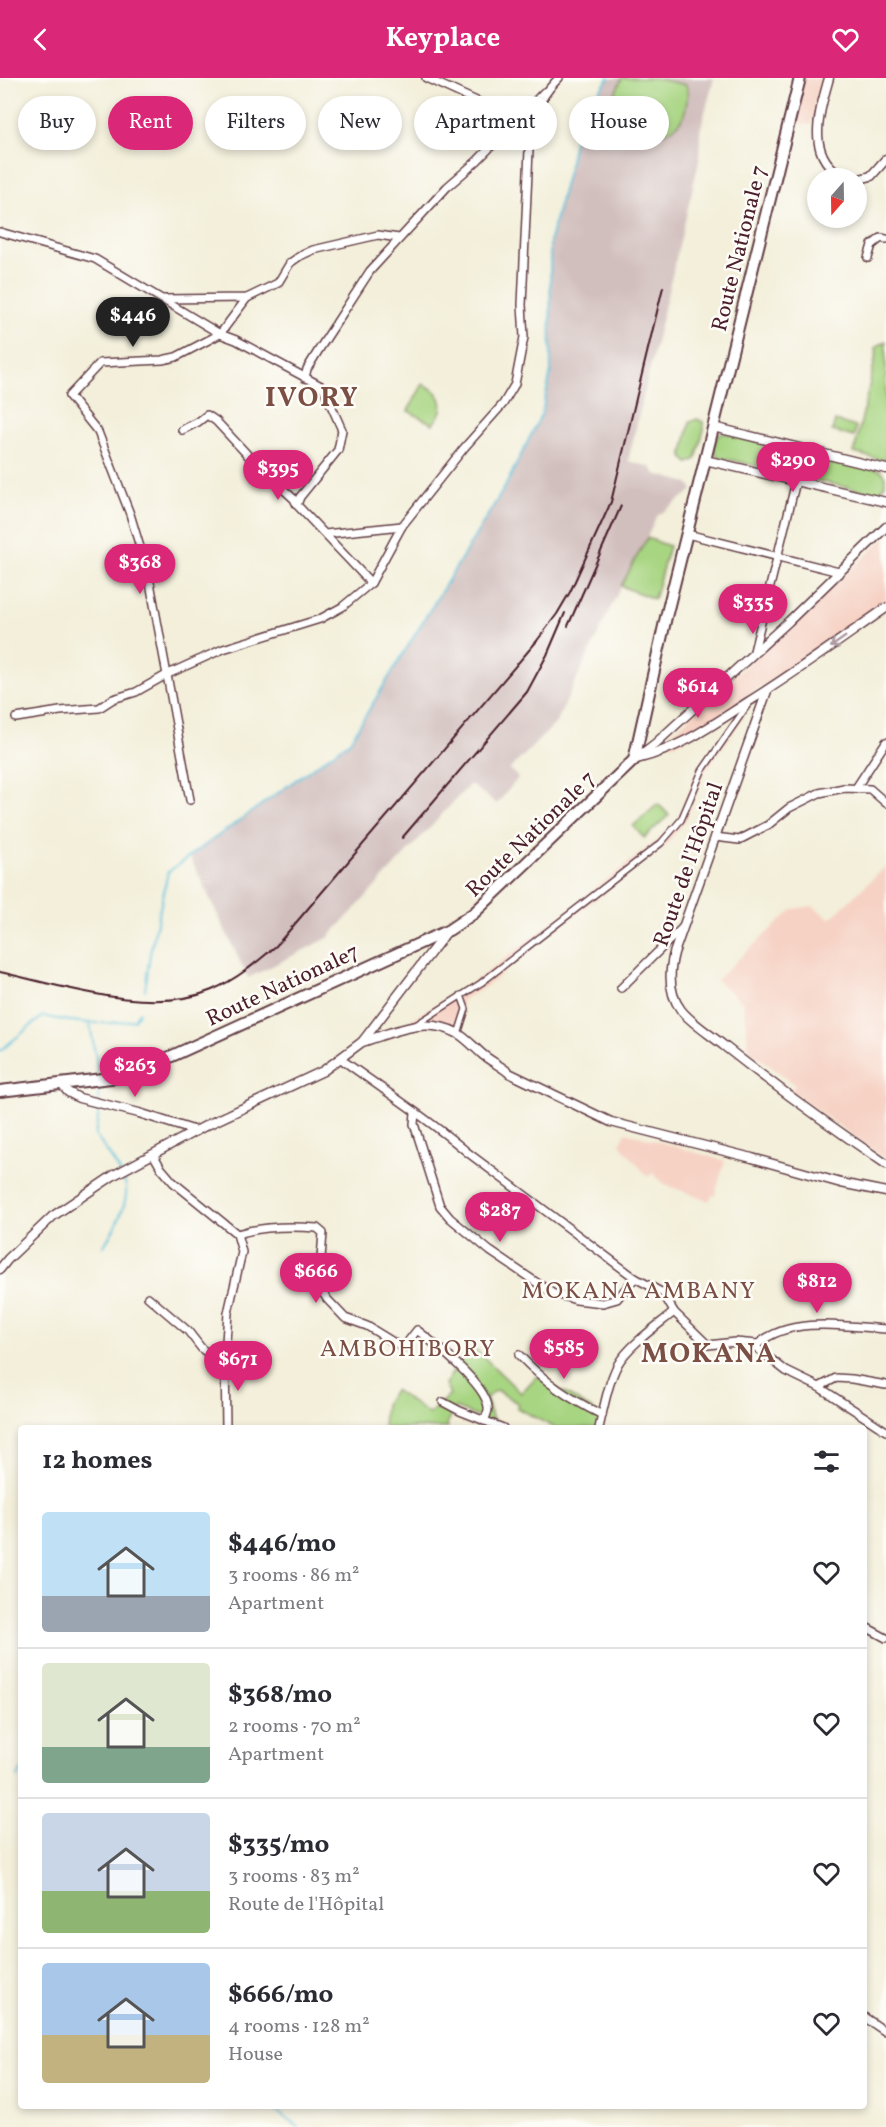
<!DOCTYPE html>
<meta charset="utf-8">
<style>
body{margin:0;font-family:Vollkorn,serif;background:#f2f2f3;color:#2b2b33;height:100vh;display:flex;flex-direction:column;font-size:22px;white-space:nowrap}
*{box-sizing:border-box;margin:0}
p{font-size:20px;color:#7c7c81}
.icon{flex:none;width:33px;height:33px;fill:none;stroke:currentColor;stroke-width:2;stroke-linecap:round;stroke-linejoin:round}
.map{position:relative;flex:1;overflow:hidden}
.details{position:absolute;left:18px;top:1347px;width:849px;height:684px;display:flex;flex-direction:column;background:#fff;border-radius:6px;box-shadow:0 3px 9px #0003}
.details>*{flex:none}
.top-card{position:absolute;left:18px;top:18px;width:850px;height:54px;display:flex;gap:12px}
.needle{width:39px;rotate:200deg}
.buttons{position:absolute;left:807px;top:90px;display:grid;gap:12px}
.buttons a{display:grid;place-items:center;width:60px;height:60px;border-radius:50%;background:#fff;box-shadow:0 3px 9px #0003;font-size:30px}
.price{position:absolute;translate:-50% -51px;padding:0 14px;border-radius:21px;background:#db2777;color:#fff;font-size:20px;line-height:39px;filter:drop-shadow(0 2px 3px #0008)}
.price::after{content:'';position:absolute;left:50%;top:36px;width:18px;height:14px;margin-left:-9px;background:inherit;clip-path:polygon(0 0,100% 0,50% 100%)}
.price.on{background:#222;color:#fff}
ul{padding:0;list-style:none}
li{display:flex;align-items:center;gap:18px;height:150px;padding:0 24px}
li+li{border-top:2px solid #e1e1e2}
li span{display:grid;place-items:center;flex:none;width:168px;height:120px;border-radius:6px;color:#555}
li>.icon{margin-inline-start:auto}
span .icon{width:72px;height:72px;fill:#fffc;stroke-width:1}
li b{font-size:26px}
h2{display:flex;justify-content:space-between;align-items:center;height:72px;padding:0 24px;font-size:26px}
.tag{padding:0 21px;border-radius:27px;background:#fff;box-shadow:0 3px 9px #0003;font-size:21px;line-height:54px}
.tag.on{background:#db2777;color:#fff}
header{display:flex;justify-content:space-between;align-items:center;height:78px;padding:0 24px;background:#db2777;color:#fff;font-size:27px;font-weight:700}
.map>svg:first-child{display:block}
.built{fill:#f6d2c4}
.industrial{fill:#d1bfbe}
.green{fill:#a8d582;stroke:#797a56;stroke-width:1.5}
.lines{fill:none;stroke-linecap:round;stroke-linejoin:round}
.stream{stroke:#5cbfda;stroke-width:2}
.pedestrian-casing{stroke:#633e45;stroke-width:8}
.minor-casing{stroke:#633e45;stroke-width:10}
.tertiary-casing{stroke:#633e45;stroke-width:11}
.primary-casing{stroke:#633e45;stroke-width:14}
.pedestrian{stroke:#fff;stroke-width:5}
.minor{stroke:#fff;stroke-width:7}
.tertiary{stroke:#fff;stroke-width:8}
.primary{stroke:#fff;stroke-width:10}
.rail{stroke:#4a1f2b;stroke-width:2}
.oneway{stroke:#ae9aa0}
.labels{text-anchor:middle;stroke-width:5;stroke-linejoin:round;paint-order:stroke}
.street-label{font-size:22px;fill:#4a1f2b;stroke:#fdfcf7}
.neighbourhood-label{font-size:24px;letter-spacing:1.5px;fill:#7b4f44;stroke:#fdfcf7}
.district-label{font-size:28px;font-weight:bold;letter-spacing:1.5px;fill:#7b4f44;stroke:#fdfcf7}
</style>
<header><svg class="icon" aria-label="back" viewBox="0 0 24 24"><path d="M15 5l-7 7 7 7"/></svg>Keyplace<svg class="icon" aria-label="heart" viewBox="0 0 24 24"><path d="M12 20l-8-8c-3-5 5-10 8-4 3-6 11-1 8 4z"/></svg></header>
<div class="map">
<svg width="886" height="2049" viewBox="0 0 886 2049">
<rect width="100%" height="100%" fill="#fdfcf7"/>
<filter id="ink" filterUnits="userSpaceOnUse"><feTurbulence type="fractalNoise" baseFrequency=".0167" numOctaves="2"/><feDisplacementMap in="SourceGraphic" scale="12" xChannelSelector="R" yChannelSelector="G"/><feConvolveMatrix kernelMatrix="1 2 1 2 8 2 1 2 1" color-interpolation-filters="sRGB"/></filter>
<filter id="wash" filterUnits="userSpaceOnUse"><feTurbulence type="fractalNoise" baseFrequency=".008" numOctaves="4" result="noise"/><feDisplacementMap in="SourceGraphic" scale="24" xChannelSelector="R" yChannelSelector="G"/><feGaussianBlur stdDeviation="1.35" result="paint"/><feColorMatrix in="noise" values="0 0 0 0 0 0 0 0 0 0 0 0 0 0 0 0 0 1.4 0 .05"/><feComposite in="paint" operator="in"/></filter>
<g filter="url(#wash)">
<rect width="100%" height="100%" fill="#f3efda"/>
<!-- built -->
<g class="built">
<path d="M804,0H826L811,47L793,44Z"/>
<path d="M886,459V525L818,573L745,619L695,656L673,667L668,659Z"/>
<path d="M739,635L744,639L705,693L686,742L665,768L527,874L488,907L462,922V939L459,950L433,944L412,946L410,942L481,899L659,761L679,740L697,692Z"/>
<path d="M886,788V1082L791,1013L795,1007L749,972L743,925L716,902L793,831L813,828L830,841Z"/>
<path d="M626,1054L725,1083L715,1117H712L709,1123L664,1106L653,1095L648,1099L620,1066Z"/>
</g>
<!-- industrial -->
<path class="industrial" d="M609,0H714L700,53L699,83L628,383L651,389L655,396L688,405L693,412L656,439L647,460L620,510L556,645L510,691L518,700L497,726L470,706L328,860L248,900L189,777L350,663L505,409L542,335L551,294L550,162L568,93L578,42Z"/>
<!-- green -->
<g class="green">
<path d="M622,0H654L686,7C689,15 687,21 686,29C680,69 611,65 608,39C607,31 618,9 622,0Z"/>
<path d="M886,263V383L854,375L877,273L875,270Z"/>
<path d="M423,306C443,315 448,329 433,346L408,333Z"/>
<path d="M697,341L703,344L704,351L696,381L688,385L682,379L690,344Z"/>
<path d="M835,343L856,349L854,359L832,353Z"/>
<path d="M725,355L788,371C796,379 793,388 783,394L718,379C713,371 713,366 718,357Z"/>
<path d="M820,378L880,392L885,397V406L880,413L874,415L813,402C807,394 808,389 813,380Z"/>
<path d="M647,460L669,468L654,521L621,508Z"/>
<path d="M658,726L669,737L644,760L633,748Z"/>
<path d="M471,1267L521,1315L537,1298L601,1337L598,1350H555L517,1330L519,1326L497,1312L486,1320L494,1345L455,1330L447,1346L448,1350H392L383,1348L385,1326L394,1312L429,1336L450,1316L445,1306Z"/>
</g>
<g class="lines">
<!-- stream -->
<g class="stream">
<path d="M145,912L150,876L168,794L350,663L505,409L542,335L551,294L550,162L568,93L578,42L609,0"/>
<path d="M90,946L98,994"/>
<path d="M0,973L43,938C73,945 103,948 134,942L139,934"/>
<path d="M98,1011L99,1022"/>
<path d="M100,1028L95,1057C105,1071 119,1088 125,1104C131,1123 113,1154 103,1169"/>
<path d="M18,1699L21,1692"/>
<path d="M269,2028L299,2049"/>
</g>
</g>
</g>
<g filter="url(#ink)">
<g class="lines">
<defs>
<g id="pedestrian">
<path d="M417,946L481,905L661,765L681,742L702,693L749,625"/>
<path d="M458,956L466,931L461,917"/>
</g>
<g id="minor">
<path d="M426,0L516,41"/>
<path d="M0,154L95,181L220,256L236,262L323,309L342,352L338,372L300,419L297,427"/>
<path d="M868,180L872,167L881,160L886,161"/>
<path d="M164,221L247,220L278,205L290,185L300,178L313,172L378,157L399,160"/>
<path d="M305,300L307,291L320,270L370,193L447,109L477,83L544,14"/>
<path d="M182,352L198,344L207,337L216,343L257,387L294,421L297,427L371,505"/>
<path d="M325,456L402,448"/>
<path d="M687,456L839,494"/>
<path d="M754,573L804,371"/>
<path d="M16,640L60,633L99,630L113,621L136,614L168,596L223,571L320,541L342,529L371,505L402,448L464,370L503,326L515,306L524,259L522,227L530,50C536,30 544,14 559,0"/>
<path d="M856,710L886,664"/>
<path d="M190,722L149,499L130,436L98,354L69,318L100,285L162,282L176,279L220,256L247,220"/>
<path d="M715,759L739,762L768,747L789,730L819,715L844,710L870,711L886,725"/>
<path d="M621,910L681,851"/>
<path d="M341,981C383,1012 428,1040 467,1074L635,1200L663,1215L674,1234L708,1267L735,1264L758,1266C791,1238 845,1248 886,1251"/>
<path d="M415,1035L414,1046L440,1128L450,1140L490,1173L552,1215L576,1222L603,1225L617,1221L635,1200"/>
<path d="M153,1076L161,1090L173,1104L237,1156L242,1174L228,1235L225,1278L226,1350"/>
<path d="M237,1156C263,1148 290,1148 317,1150L323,1155L321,1180L315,1188L314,1195L316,1204L327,1221L345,1240L367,1248L403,1270L417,1252C435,1266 486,1307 488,1329C489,1333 486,1338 484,1343"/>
<path d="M148,1219L188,1253L202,1271L210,1277L225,1279"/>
<path d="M753,1267L786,1293L819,1309L886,1353"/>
<path d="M519,1277C547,1306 567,1319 602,1337"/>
<path d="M819,1309L836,1300L852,1301L886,1307"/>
<path d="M443,1324L460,1333L503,1350"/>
<path d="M599,1350C604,1329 608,1305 618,1286C629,1267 657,1248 674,1234"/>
<path d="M864,1548L886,1560"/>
<path d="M864,1939L886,1954"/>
</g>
<g id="tertiary">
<path d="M829,0C819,36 804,79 846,100"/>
<path d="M856,102L871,98L886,81"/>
<path d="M713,349L886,391"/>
<path d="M705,382L886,424"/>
<path d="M767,613L674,875C669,894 668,915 681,932C690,944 711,957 723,967C776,1009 830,1048 886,1086"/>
<path d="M637,681C683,669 709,649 748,624C795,595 840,562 886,530"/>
<path d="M634,682L656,665L789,543L886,449"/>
<path d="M362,964C395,954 424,938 457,955C466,960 474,969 482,976C490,983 503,989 509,995L611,1044L752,1080L841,1105L886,1114"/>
<path d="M62,1007L68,1014L79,1020L139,1035L196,1053"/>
<path d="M0,1191L8,1181L53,1138L114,1097L207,1047L323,993L362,964L448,852"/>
</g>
<path id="primary" d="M0,1013L128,998L449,852L474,835L634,682L666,539L800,0"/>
</defs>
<!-- pedestrian casing -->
<use href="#pedestrian" class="pedestrian-casing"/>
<!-- minor casing -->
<use href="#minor" class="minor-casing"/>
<!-- tertiary casing -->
<use href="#tertiary" class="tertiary-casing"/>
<!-- primary casing -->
<use href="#primary" class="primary-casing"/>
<!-- pedestrian -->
<use href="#pedestrian" class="pedestrian"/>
<!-- minor -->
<use href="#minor" class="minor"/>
<!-- tertiary -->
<use href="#tertiary" class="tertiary"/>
<!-- primary -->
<use href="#primary" class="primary"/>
<!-- rail -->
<g class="rail">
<path d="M568,548L621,428"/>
<path d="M402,760L527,614L547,577L565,535"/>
<path d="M0,894C62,908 152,938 212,912C237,901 256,885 276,868L536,564L557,536L570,514L611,424L663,209"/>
</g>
</g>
<!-- one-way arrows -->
<defs><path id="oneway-shaft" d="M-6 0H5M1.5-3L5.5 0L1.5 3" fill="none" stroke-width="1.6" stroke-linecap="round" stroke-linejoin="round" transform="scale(1.5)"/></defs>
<use class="oneway" href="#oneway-shaft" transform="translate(838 564) rotate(145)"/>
</g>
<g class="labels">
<!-- street labels -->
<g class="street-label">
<text transform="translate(738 170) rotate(-76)" y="8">Route Nationale 7</text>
<text transform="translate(530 755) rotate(-44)" y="8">Route Nationale 7</text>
<text transform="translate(687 786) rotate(-71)" y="8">Route de l'Hôpital</text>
<text transform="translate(282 906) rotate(-25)" y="8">Route Nationale7</text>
</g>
<!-- neighbourhood labels -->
<g class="neighbourhood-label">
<text x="639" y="1220">MOKANA AMBANY</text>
<text x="408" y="1278">AMBOHIBORY</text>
</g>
<!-- district labels -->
<g class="district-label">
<text x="312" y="328">IVORY</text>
<text x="709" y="1284">MOKANA</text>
</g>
</g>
</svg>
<div class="buttons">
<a><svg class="needle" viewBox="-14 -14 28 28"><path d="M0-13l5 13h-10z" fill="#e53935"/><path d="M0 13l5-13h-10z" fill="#7c7c81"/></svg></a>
</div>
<b class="price on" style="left:133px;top:270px">$446</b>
<b class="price" style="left:793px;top:415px">$290</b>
<b class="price" style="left:278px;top:423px">$395</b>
<b class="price" style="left:140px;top:517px">$368</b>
<b class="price" style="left:753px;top:557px">$335</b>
<b class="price" style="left:698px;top:641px">$614</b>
<b class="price" style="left:135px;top:1020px">$263</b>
<b class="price" style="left:500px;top:1165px">$287</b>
<b class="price" style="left:316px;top:1226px">$666</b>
<b class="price" style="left:817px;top:1236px">$812</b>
<b class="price" style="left:564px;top:1302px">$585</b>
<b class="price" style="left:238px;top:1314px">$671</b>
<div class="top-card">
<a class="tag">Buy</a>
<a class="tag on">Rent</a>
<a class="tag">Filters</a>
<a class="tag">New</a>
<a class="tag">Apartment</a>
<a class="tag">House</a>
</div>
<section class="details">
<h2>12 homes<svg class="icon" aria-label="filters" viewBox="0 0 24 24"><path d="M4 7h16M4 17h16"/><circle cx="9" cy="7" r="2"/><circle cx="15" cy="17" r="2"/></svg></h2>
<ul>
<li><span style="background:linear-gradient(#bfe0f5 70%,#9aa5b1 0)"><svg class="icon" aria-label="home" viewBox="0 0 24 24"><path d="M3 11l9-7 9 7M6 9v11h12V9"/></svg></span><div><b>$446/mo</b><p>3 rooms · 86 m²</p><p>Apartment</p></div><svg class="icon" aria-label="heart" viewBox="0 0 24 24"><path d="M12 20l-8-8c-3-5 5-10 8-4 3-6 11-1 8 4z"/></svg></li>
<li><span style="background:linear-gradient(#dfe7d0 70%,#7fa58c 0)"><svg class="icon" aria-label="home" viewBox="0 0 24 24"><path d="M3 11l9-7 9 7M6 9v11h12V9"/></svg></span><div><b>$368/mo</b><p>2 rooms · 70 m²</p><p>Apartment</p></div><svg class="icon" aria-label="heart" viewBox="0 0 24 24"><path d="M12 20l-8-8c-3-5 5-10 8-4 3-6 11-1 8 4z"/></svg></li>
<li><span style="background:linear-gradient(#c9d6e8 65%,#8fb573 0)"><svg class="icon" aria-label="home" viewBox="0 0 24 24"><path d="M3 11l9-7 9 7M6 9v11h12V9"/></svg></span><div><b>$335/mo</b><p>3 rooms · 83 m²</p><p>Route de l'Hôpital</p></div><svg class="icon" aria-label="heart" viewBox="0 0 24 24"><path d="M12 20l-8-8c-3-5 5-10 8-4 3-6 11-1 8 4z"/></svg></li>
<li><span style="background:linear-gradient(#a9c7e8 60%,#c2b280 0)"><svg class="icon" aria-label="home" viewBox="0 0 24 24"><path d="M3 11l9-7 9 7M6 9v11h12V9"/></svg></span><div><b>$666/mo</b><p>4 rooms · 128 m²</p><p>House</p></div><svg class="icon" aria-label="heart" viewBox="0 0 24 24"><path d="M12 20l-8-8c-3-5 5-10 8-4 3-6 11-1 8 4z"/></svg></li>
</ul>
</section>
</div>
